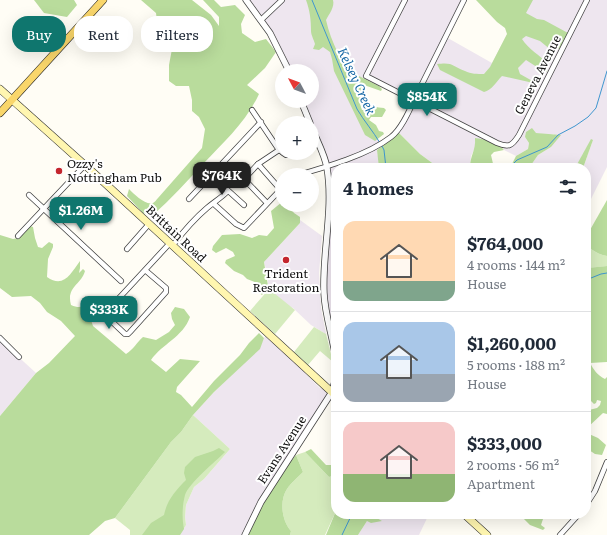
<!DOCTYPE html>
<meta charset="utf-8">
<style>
body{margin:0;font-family:Literata,serif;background:#f2f2f3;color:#1f2937;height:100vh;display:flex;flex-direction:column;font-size:15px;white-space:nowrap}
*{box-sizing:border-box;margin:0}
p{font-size:13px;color:#747a83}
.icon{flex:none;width:22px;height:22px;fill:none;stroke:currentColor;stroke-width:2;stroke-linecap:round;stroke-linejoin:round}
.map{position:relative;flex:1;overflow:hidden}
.drawer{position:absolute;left:331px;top:163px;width:260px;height:356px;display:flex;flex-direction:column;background:#fff;border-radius:16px;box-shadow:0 4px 16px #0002}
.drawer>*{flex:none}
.top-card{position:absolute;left:12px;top:16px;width:259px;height:36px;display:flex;gap:8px}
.needle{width:26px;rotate:311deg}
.buttons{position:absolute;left:275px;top:64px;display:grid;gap:8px}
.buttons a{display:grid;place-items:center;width:44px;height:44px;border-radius:50%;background:#fff;box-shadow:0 4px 16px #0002;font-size:20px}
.price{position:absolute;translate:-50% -34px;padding:0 9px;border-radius:8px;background:#0f766e;color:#fff;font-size:13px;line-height:26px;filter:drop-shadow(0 1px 2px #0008)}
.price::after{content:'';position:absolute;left:50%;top:24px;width:12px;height:9px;margin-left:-6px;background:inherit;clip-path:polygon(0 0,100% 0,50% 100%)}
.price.selected{background:#222;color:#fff}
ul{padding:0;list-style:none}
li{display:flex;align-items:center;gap:12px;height:100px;padding:0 12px}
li+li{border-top:1px solid #e0e1e3}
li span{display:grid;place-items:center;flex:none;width:112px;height:80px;border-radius:12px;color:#555}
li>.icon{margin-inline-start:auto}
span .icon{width:48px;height:48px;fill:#fffc;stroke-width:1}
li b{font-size:17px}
h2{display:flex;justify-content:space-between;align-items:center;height:48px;padding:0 12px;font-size:17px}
.tag{padding:0 14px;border-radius:16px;background:#fff;box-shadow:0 4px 16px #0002;font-size:14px;line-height:36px}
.tag.selected{background:#0f766e;color:#fff}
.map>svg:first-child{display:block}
.industrial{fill:#eee6ef}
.green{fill:#d5ebbd}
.forest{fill:#b9dc9c}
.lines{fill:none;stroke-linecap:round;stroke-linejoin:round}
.stream{stroke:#3f96cf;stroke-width:1}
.minor-casing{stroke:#444;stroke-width:6}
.tertiary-casing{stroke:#444;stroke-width:7}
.secondary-casing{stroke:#333;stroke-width:8}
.primary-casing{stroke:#222;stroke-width:8}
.minor{stroke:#fff;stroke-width:4.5}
.tertiary{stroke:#fff;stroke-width:5.5}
.secondary{stroke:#fff6b0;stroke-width:7}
.primary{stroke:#f9d66b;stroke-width:7}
.poi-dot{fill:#c4262e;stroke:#fff;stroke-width:1.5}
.labels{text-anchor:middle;stroke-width:4;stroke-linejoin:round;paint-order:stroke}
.street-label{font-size:12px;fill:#111;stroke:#fff}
.poi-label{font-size:12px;fill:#111;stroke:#fff;text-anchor:start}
.water-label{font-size:13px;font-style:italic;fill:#1768a6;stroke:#fff}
</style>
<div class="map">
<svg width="607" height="535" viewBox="0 0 607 535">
<rect width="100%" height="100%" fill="#fffdf5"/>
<!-- industrial -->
<g class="industrial">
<path d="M246,0H464L446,37L492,63L525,0H607V167L586,209V168H583L593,140L575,168H529L538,155L551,147L554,134L549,135L535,133L525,137L529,143L528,149L516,156L504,150L503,147L475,138L476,146L471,156L470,168H439L420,154L399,133L398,130L413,101L366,76L353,99L380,143L377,146L379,168H336V359L325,302L329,206L327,167L312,128V123L301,101H312V71H289L286,63Z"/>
<path d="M300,220L322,236L319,273L321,308L326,334L311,325L293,308L287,305L267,288L268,278L264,262L300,223Z"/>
<path d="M268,333L304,366L306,374L320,388L332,392L336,383V396L332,392L245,535H180L186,525L185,517L186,505L194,487L204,479L230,449L193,415L214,392L259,349L264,338Z"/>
<path d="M0,340L36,373L0,416Z"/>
<path d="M370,514H429L419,535H358L367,521H381Z"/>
</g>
<!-- green -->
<g class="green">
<path d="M586,245C592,250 599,255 607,256V266L588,268L586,273Z"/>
<path d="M269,289L295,310L275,334L250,311Z"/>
<path d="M314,327L326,334L333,362L320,351L308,365L294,352Z"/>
<path d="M193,415L230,449L204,479L194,487L186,505L185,517L186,525L180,535H130V530L115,518L171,442L181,432Z"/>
<path d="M305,452L329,477L336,475V511L325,535H290L291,531C282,521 279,501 287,489C291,483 298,477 303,472L296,455Z"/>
</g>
<!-- forest -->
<g class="forest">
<path d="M34,0H74L77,5L67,17L44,13Z"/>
<path d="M141,0H192L211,15L219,26V17L203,0H214L221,7L235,5L245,15L241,24L242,33L255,42L266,39L276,52L265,68L247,85L259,94C246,122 224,142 203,164C187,181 171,199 153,215L143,213L127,196L129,189C134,194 146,206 153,203C155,202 156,200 158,198L202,148L205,129L199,117L192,111V100L189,86H176L169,81V65L172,49L168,39L156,28L157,21L156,13Z"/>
<path d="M306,0H333C335,7 329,14 326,20C331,43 343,63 354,83L359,76L379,86L382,89L381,91L364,85L359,101L362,110C366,110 367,108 371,107C375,106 380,108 384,108L386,110L382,117H371L369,120L376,125L379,131L383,132L384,134L375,141L365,135L334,71L332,59L330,52L323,47L319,50L313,49L315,44C314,40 311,35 311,31C311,20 310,11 306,0Z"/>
<path d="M476,0H533L526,13L537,19L544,20L568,33L559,49L551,50L540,41L526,36L522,39C528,49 540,55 548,64L547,72L543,71L526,60L518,68L520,74L536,83L535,85L529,82L502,76C496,82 492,90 484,92L440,70L437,64C454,62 451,66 465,71C471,74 477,74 484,74L490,67L507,34L505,28L497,22Z"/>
<path d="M532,128L536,133L561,135L551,147L538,155L529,168H510L516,156L528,149L529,143L525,137L526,132Z"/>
<path d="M399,133L420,154L439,168H379L377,150Z"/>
<path d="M475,138C484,139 498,142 504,150L494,152L491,155L494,168H470C470,155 476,151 475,138Z"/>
<path d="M591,139L593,140L583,168H575Z"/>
<path d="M607,200V256C599,255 592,250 586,245V237Z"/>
<path d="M282,202V205H288L294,213L300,217V223L264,262L268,286L262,295L259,293V287L257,283L247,279L243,275L234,271L225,263L226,260L235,256L233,252L226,248L216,253L212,250L213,246L222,235L240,234L252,238L259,235L267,236L274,228L271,211Z"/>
<path d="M30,226L33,227L35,238L38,247L42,248L49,242L53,244V247L48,259L47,277C64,289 71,273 80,261V268L79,273L83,269L85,271C81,285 66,287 71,305C84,311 86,302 97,301L104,309L101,314L96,316L91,320L93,326L126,354C133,350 137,342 143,337L156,340L169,332L175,325L172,319L171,313L175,307L184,309L190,317C183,337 162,344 151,360L166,372L180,359L200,361L177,387L176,392L181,395L192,407L214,381L240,355L249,343L259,333L264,338L260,349L214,392L193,415L181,432L171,442L115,518L105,521L89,535H0V416L36,373L49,363L75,336L61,321L47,312L40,303L31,296L12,297L0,288V235L13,239L18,238Z"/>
<path d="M607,266V362L590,363C594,370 597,375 605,379L607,377V414L603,413L587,428L589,434L598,438L606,445L602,455L595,454L586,448V407L589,410L597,408L600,405L601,401L597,400L596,403L594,404L586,396V351L588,347L586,346V273L587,268Z"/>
<path d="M219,448L225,452C215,462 189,483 185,495C182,506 182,519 184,529L180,535H142L151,523L164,515C167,500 176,490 186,480L184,473L185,467L195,457L213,451Z"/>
<path d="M311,449L326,465H332L336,460V475L329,477L305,452Z"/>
<path d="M296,455L303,472C298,477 291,483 287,489C279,501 282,521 291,531L290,535H247C261,507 275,479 296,455Z"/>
<path d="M336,511V514H370L382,521L371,523L367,521L358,535H326Z"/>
<path d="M519,514H547L543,519L541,525L545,528L543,530L530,525Z"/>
</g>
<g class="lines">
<!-- stream -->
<g class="stream">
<path d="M312,0L357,109C364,121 373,131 380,143"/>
<path d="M382,146L384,150L386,168"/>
<path d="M509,168L517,160L547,147L558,135L575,126L588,117L596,108L607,71"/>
<path d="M586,280L601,274L607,273"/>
<path d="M342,535L352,514"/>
</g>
<defs>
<g id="minor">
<path d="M405,0L366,76L497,143C509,148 512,146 519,135L587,0"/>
<path d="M261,20L282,0"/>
<path d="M252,110L279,150L282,152"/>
<path d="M312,147L318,144"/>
<path d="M283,153L286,155L300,153"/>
<path d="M258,164L280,189"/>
<path d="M298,175C326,167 368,155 391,137C403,128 412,104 419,90C434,60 449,30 464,0"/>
<path d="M212,176L244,205"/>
<path d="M29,195L121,281"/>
<path d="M189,199L261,122"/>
<path d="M267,203L244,179L258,164L279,150"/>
<path d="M214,204L236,224L244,228L282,188"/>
<path d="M18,236L85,165"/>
<path d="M173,245C183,232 194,219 207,208C214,202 221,198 228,191"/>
<path d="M127,249L149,224"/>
<path d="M145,270L166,288V292L130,332L128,334H125L106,316L108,310L170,243"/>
<path d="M0,338L19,357"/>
<path d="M586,505L595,491L607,462"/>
<path d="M560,535L579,514"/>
</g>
<g id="tertiary">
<path d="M246,0L270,33L289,71"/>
<path d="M301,101L310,123"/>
<path d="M312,128C317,141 325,155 327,168C334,209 322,252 324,293C325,316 333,337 336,360"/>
<path d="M245,535L261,502L332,392L336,377"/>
</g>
<g id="secondary">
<path d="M0,89L96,175L336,396"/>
<path d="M464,514L487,535"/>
</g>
<path id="primary" d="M0,113L103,0"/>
</defs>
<!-- minor casing -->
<use href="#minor" class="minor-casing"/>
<!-- tertiary casing -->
<use href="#tertiary" class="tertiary-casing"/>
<!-- secondary casing -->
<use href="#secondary" class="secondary-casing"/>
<!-- primary casing -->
<use href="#primary" class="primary-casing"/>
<!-- minor -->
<use href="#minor" class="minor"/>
<!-- tertiary -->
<use href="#tertiary" class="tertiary"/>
<!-- secondary -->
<use href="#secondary" class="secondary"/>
<!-- primary -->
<use href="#primary" class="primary"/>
</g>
<!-- markers -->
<g class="poi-dot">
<circle cx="59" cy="171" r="4"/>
<circle cx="286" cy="260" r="4"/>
</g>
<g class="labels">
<!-- street labels -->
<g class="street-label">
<text transform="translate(538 75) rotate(-63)" y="4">Geneva Avenue</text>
<text transform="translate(176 234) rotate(43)" y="4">Brittain Road</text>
<text transform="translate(282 450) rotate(-57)" y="4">Evans Avenue</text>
</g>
<!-- poi labels -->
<g class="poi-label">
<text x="67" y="168">Ozzy's<tspan x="67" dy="14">Nottingham Pub</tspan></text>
<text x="286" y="278" text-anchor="middle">Trident<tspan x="286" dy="14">Restoration</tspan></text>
</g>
<!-- water labels -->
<g class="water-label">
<text transform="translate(357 81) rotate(65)" y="5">Kelsey Creek</text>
</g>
</g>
</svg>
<div class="buttons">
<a><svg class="needle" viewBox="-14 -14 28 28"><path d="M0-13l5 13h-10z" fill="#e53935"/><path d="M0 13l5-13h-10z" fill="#747a83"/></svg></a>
<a>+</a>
<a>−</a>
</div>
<b class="price" style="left:427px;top:117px">$854K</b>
<b class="price selected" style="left:222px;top:196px">$764K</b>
<b class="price" style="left:81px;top:231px">$1.26M</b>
<b class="price" style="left:109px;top:330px">$333K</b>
<div class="top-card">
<a class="tag selected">Buy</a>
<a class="tag">Rent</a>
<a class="tag">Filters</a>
</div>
<section class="drawer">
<h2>4 homes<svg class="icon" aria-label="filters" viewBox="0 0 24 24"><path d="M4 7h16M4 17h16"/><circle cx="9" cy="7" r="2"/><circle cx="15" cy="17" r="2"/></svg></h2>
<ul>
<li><span style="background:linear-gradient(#ffd9b3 75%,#7fa58c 0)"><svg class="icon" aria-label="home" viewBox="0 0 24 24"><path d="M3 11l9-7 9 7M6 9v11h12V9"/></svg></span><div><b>$764,000</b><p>4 rooms · 144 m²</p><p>House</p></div></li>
<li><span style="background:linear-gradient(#a9c7e8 65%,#9aa5b1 0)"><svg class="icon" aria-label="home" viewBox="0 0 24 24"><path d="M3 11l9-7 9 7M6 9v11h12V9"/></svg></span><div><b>$1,260,000</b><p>5 rooms · 188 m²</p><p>House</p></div></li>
<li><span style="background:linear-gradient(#f6c9c9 65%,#8fb573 0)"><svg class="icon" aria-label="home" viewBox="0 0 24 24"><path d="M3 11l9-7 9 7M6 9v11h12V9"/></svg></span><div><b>$333,000</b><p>2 rooms · 56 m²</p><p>Apartment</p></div></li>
</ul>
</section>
</div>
